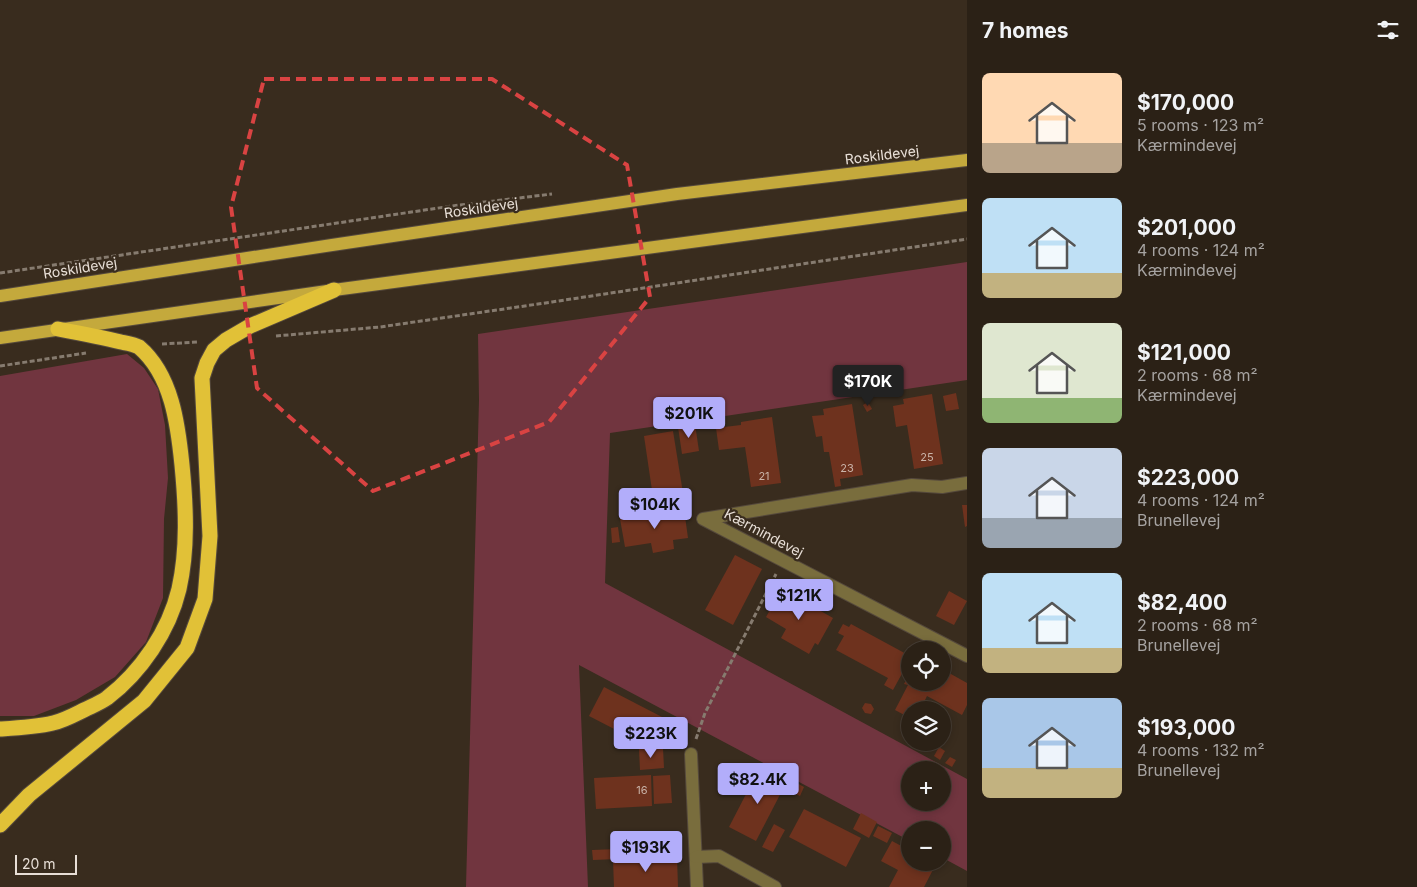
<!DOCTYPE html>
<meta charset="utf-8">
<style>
body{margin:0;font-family:Inter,sans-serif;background:#33291f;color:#f1f3f6;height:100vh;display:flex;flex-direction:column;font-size:19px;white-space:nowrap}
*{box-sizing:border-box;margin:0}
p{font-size:16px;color:#a6a3a1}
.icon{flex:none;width:28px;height:28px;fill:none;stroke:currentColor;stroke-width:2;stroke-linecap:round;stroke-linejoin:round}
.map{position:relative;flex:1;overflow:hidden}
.sheet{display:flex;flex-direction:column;background:#2b2116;width:450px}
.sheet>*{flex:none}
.controls{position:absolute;left:901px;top:641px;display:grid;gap:10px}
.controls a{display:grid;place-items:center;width:50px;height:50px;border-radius:50%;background:#2b2116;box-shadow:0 2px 8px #0003,0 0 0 1px #473e35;font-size:25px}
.scale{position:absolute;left:15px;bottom:12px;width:62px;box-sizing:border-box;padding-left:5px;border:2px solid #e8dfd7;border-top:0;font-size:14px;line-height:18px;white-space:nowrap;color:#e8dfd7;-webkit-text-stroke:4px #392c1e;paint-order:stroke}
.price{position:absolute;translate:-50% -42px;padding:0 11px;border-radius:5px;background:#b2adfa;color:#111;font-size:16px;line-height:32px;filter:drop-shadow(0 1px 2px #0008)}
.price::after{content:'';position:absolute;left:50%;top:30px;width:15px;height:11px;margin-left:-8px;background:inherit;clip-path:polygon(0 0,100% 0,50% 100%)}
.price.current{background:#222;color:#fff}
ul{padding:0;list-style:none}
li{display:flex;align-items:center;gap:15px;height:125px;padding:0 15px}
li span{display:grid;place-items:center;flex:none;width:140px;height:100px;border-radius:8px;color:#555}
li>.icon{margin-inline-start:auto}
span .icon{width:60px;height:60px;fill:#fffc;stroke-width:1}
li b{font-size:21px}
h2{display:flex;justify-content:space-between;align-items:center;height:60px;padding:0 15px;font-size:21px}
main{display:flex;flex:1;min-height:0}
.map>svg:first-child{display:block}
.green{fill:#71353f;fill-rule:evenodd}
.building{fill:#6e321e}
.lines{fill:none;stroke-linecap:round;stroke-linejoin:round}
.minor-casing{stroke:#55493c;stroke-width:14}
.major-casing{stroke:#55493c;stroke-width:14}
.highway-casing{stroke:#55493c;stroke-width:17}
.path{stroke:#867b6f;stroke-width:3;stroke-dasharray:5 2.5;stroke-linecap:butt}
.minor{stroke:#796d3d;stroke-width:12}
.major{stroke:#c4a93c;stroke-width:12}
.highway{stroke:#e1c137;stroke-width:15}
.marked{fill:none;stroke:#d94342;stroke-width:4;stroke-dasharray:10 6;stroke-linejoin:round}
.labels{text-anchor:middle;stroke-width:4.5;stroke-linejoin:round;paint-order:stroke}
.number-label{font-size:11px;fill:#cab4a9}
.street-label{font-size:14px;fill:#e8dfd7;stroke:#392c1e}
</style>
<main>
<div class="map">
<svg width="967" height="887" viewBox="0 0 967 887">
<rect width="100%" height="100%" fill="#392c1e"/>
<!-- green -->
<g class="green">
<path d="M967,262V380L610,433L605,583L967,779V871L943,858L942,830H910V841L579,665L588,887H466L479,400L478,334ZM910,770H942V802H910Z"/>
<path d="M127,354L144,368L158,389L165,425L168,478L164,519L163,598L146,642L115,677L76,700L34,716H0V376Z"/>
</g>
<!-- building -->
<g class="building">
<path d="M956,393L959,409L946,411L943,396Z"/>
<path d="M932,394L943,464L914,469L907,425L896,427L893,406L904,404L903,399Z"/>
<path d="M868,402L872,409L867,412L863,405Z"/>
<path d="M852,404L863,475L840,479L841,486L835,487L829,452H824L822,436L816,437L812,416L824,415L823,409Z"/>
<path d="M772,417L781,483L751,487L745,447L719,450L716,428L741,425V422Z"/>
<path d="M695,424L699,451L682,454L678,427Z"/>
<path d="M673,431L683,493L653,497L644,436Z"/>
<path d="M962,505H967V526L965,527Z"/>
<path d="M684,509L688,538L673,540L674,549L653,553L651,543L625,547L620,519Z"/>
<path d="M618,527L620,542L612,543L611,528Z"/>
<path d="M735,555L762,569L733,625L705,610Z"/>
<path d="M782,589L833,618L818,645L815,643L809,654L781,638L786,629L766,617Z"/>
<path d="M949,591L967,601L954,625L936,616Z"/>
<path d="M843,624L849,627L851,624L910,656V659L893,690L884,685L888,678L836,650L844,636L838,633Z"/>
<path d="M942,669L967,683V705L962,715L927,696L920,710H910V718L895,710L908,685L904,684L910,673V682H942Z"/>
<path d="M604,687L664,718L649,747L589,716Z"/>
<path d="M865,703L871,704L874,709L871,714L865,713L862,708Z"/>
<path d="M939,747L945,751L940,760L934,756Z"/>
<path d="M663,748L664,768L640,770L639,749Z"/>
<path d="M950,757L956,760L952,767L945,763Z"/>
<path d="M759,769L786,783L756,841L729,827Z"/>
<path d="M651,775L652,806L596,809L594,778Z"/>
<path d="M670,775L672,803L654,804L653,776Z"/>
<path d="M795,782L804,787L800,796L790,791Z"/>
<path d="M804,809L861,838L846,867L789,837Z"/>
<path d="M861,813L877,822L869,838L853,829Z"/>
<path d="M774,824L785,830L773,852L762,847Z"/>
<path d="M878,826L892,833L887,843L873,836Z"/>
<path d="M892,841L909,850L910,848V862H937L924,887H889L898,870L881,861Z"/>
<path d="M618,849V859L593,860L592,850Z"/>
<path d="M677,857L678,887H614L613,860Z"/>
</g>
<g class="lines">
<defs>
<g id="minor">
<path d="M967,483L942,487L912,485L703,519L967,656"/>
<path d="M691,754L697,887"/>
<path d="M696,857L719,856L775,887"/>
</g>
<g id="major">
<path d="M0,296L332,245L677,194L967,160"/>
<path d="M0,338L334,290L967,205"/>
</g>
<g id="highway">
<path d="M0,729C17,728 36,727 53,723C63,721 74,715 84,710C92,706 100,703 107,698C141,672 169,631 179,589C188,549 186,506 182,465C178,425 172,375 139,347C134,344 126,343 121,342C100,337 79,333 58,329"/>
<path d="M0,825L29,795L144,701L187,648L205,599L210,536L202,378L207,363L214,350L226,340L250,326L334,290"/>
</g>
</defs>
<!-- minor casing -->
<use href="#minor" class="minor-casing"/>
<!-- major casing -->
<use href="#major" class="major-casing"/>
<!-- highway casing -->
<use href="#highway" class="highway-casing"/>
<!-- path -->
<g class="path">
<path d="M0,273L452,206L552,194"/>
<path d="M276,336L380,327L552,302L967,239"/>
<path d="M162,344L198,342"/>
<path d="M0,366L86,353"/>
<path d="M696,739L705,713L776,574"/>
</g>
<!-- minor -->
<use href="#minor" class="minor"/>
<!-- major -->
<use href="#major" class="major"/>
<!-- highway -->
<use href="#highway" class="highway"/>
</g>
<!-- marked area -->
<path class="marked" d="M264,79H492L627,165L650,297L549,422L373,491L257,388L231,207Z"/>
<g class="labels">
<!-- number labels -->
<g class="number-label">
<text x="927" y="461">25</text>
<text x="847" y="472">23</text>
<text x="764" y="480">21</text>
<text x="642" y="794">16</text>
</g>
<!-- street labels -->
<g class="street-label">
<text transform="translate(882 155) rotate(-7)" y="5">Roskildevej</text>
<text transform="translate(481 208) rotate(-8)" y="5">Roskildevej</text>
<text transform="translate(80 268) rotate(-9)" y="5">Roskildevej</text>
<text transform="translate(764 533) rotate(28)" y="5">Kærmindevej</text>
</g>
</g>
</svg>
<div class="controls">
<a><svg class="icon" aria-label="locate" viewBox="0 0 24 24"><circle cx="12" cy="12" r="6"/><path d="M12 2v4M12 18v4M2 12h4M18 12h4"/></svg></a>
<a><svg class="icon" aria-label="layers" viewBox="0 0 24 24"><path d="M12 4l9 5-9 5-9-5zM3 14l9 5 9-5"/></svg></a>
<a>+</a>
<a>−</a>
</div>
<div class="scale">20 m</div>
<b class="price current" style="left:868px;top:407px">$170K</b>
<b class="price" style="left:689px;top:439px">$201K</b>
<b class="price" style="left:655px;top:530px">$104K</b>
<b class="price" style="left:799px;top:621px">$121K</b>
<b class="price" style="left:651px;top:759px">$223K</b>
<b class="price" style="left:758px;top:805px">$82.4K</b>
<b class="price" style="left:646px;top:873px">$193K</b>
</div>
<section class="sheet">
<h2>7 homes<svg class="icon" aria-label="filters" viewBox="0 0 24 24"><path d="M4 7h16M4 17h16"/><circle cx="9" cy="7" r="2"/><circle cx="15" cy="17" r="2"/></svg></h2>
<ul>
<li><span style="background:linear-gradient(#ffd9b3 70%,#b9a48a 0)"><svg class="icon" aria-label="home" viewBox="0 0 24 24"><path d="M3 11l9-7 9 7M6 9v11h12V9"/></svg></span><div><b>$170,000</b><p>5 rooms · 123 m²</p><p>Kærmindevej</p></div></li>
<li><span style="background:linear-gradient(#bfe0f5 75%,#c2b280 0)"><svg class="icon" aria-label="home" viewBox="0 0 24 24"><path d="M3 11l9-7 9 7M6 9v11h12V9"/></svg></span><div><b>$201,000</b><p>4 rooms · 124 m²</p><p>Kærmindevej</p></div></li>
<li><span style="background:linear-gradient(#dfe7d0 75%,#8fb573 0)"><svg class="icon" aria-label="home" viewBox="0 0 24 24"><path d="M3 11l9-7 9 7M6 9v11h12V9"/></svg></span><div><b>$121,000</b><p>2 rooms · 68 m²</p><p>Kærmindevej</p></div></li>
<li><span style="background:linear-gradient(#c9d6e8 70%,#9aa5b1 0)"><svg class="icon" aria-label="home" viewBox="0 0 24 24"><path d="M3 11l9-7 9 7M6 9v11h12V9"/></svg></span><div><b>$223,000</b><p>4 rooms · 124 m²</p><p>Brunellevej</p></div></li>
<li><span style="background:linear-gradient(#bfe0f5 75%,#c2b280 0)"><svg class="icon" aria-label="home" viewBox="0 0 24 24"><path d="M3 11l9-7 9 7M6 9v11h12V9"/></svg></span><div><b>$82,400</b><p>2 rooms · 68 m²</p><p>Brunellevej</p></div></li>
<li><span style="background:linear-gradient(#a9c7e8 70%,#c2b280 0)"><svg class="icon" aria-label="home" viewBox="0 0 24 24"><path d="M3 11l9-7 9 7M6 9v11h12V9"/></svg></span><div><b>$193,000</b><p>4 rooms · 132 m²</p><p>Brunellevej</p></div></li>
</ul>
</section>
</main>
